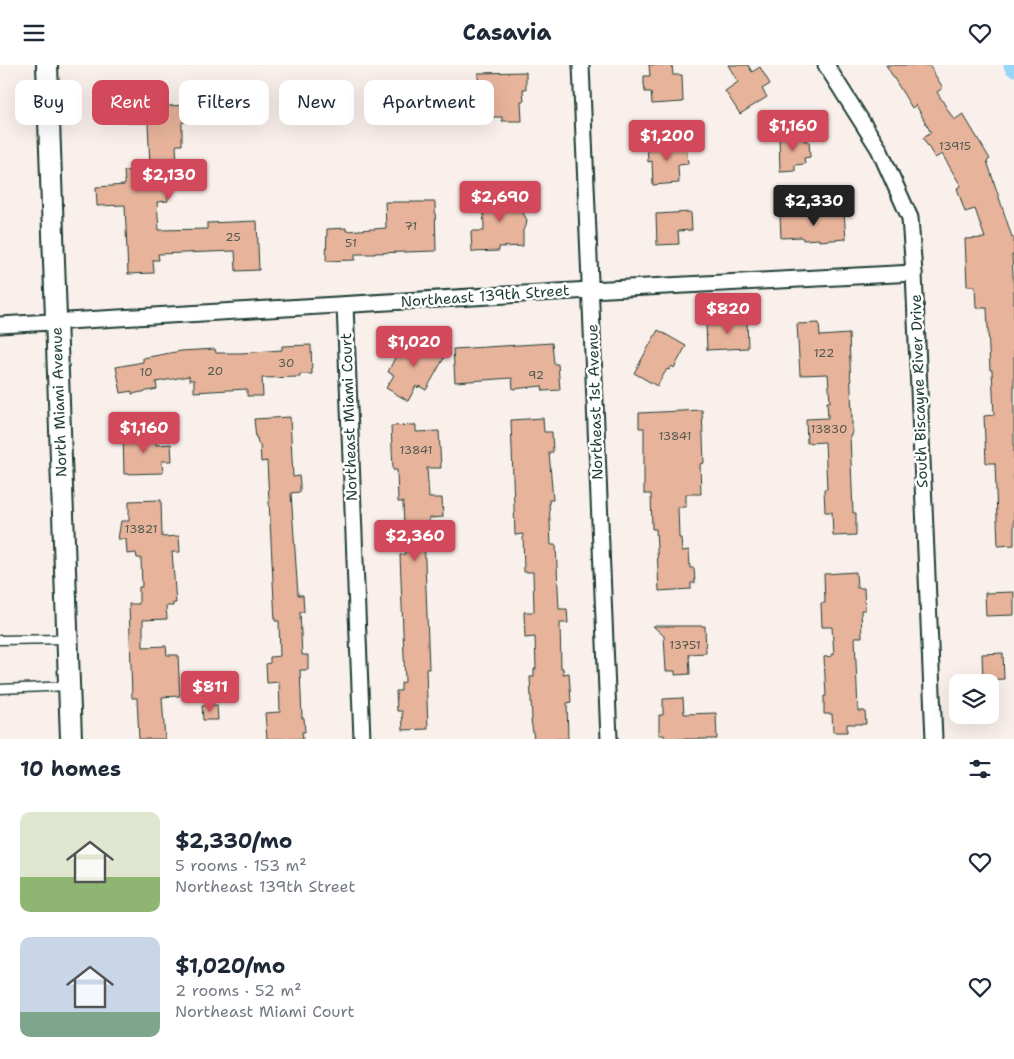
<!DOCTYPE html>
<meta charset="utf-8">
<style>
body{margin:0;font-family:"Shantell Sans",sans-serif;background:#f2f2f3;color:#1f2937;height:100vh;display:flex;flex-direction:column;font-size:19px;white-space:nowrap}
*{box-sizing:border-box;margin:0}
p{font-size:16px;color:#747a83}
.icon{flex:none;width:28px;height:28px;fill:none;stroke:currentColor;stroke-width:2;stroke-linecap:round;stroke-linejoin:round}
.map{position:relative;height:674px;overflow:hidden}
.drawer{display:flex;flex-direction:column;background:#fff;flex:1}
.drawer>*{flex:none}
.banner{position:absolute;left:15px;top:15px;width:500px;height:45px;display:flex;gap:10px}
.fabs{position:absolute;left:949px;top:609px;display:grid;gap:10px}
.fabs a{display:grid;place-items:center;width:50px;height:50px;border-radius:10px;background:#fff;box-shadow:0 5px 20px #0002;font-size:25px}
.price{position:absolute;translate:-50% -42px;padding:0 11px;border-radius:5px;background:#d1495b;color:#fff;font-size:16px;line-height:32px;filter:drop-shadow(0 1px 2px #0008)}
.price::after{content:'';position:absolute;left:50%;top:30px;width:15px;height:11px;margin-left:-8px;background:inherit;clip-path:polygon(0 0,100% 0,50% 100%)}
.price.current{background:#222;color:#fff}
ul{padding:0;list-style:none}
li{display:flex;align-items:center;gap:15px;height:125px;padding:0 20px}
li span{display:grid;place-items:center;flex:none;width:140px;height:100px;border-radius:10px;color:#555}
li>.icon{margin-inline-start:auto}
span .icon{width:60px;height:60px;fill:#fffc;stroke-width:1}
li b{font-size:21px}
h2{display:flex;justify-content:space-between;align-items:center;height:60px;padding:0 20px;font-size:21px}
.chip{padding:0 18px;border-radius:10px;background:#fff;box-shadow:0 5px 20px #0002;font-size:18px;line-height:45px}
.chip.current{background:#d1495b;color:#fff}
header{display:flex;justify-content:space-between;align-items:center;height:65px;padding:0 20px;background:#fff;font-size:22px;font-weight:700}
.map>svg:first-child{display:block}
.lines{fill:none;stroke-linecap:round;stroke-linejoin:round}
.canal{stroke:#96d7f8;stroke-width:19}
.building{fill:#e7b39b;stroke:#1f3d34}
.lane-casing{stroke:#1f3d34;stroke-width:11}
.street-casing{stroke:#1f3d34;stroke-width:19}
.secondary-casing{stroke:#1f3d34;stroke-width:24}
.lane{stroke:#fff;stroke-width:8}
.street{stroke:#fff;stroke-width:15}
.secondary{stroke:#fff;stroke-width:20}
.labels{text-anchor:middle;stroke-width:5;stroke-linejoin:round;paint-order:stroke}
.number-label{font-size:12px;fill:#515a4e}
.street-label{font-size:15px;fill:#1f3d34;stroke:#fff}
</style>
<header><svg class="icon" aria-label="menu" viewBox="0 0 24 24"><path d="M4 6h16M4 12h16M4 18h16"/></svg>Casavia<svg class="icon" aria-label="heart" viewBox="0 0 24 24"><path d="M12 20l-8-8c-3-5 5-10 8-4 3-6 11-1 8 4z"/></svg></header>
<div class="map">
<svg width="1014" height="674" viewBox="0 0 1014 674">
<rect width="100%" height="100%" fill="#faf0eb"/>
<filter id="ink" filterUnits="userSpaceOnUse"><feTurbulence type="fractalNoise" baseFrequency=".02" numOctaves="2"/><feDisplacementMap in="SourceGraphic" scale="10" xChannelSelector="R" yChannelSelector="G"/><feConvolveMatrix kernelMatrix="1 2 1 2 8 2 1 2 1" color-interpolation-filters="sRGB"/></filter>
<g filter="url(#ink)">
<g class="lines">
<!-- canal -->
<path class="canal" d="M1013,0L1014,2"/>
</g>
<!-- building -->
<g class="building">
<path d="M649,0H672L673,10H682L683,37L652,39L651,27H645L644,19V11H650Z"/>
<path d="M728,0H748L752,7L760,2L770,19L762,24L767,32L740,49L725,26L738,17Z"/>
<path d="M886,0H929L943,23L937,27L954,55L963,49L990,94L987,96L1012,172H1014V190H1012L1014,228V480L998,481L995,398H986L984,351L994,350L992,305H990L987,243H976L975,221H967L965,174L985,173L975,144L965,147L957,123L961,121L942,89L935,93L923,73L931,68L916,40L912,43Z"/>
<path d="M526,7V24H523L524,36H521L522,56H502V52H479L478,8Z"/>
<path d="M150,35V42L186,40L187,57H182V80H177L176,82L179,122L168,123V136L157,137L159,165L207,164V158L257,156L259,205L236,206L235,186L158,189L159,195H153L154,208L128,209L125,140L97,141L96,122L125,120L124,106L144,105V102L150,101L148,58H127L126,36Z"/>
<path d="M804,69V76H809L810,92L804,93L805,99L795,100V106L780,107L779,71Z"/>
<path d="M686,77L688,99L678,100L679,118L653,120L652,96L648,97L647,80Z"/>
<path d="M483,127H502L503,130L522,129L523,148L527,155L526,161L523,165V181L499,182V186L472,187L471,166H484Z"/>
<path d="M385,137H435L436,186L375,188V189H355V195L326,196L327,164L346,163V166L386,163Z"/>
<path d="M691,147L692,165L678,166L679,179L657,180L656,149Z"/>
<path d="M844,147L846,174L819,176V174L803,175L802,172L781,173L780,151Z"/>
<path d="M747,254L748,283L707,285L706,260H717V256Z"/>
<path d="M819,258L820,271L849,269L852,352V370H850L853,448H856V470L833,471L832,447H825L824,424H827L825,377L807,378L806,354L828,353L827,337H830L828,309L800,310L797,259Z"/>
<path d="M658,265L686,281L674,303L672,301L669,305L667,304L657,321L634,308Z"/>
<path d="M404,274L413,279L416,274L435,284H449L426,325L419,321L418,323L416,321L408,336L386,323L394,310L388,307Z"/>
<path d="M552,278L554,299H558L560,325L543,326L542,321L513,324L512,313L455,317L453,284Z"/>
<path d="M311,280L312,309H300V312L262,313L263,331H247V324L194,327V315H189V311L156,317L157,324L132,329V326L121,328L116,302L143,297V293L181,286L215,284L216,288H241L282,285V281Z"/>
<path d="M702,345L704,398L700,399L701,429H686V442H678L679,473H681L682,486L689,485L690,503H694L695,518H691V524L659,526L656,464H652L651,429H644V363H639V348Z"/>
<path d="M290,352L293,412L299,411L300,419V427L291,428L298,530H303L304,547H300L302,590H308V605H300L302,653H304L305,667H302L303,674H267L265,648L280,647L279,617L267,618L266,599L270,598V592L280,591L279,556H275L267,396L261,397L260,379H258L257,373H256L254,354Z"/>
<path d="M543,353L544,367H552L553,387H549L553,435H549L551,480H556L559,544H567L568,558H560L561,603H563V609L569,608L571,637L567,638L568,674H534L531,655H532L530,612H534V604H536L535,572L525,573L524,547H534V545L533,507H524L523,469L515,470L511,355Z"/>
<path d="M416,360V367L439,366L441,403H427L429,433H442L443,452L429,453L430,469H424L429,604H426L428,664L403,665L402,646H397L396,626H401V618L405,617L400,490L405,489L403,437H398L397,405H393L391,361Z"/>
<path d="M155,367L156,380L171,379L172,396H162L163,408L124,409L123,368Z"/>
<path d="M161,435L162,472L179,471L180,487H172L176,538H173V541H166L167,554L143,555V582L166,581L167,590H178L180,631L162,632L165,674H139L137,633H132L129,539H139V522H142L141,493H137L136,488L127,489L126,474H118L121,456H129V436Z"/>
<path d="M856,507L857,523H864L865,545H861L862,572H855L858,646H865L866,659H847V667H833L832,649H824V631H826L824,592L832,591V589H834L832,562H822L821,538H825L824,509Z"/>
<path d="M1014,527V550L986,551L985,528Z"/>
<path d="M653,561H705L706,588L689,589L690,609L675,610V606H666L664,571Z"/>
<path d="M1003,588L1004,614L983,615L982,589Z"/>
<path d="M683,633L684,649L716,648L717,674H665L664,670H659V650H663V634Z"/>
<path d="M217,640L218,655H203L202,641Z"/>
</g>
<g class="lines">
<defs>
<g id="lane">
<path d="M0,575L65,574"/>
<path d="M0,624L69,621"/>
</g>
<g id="street">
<path d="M581,0L609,674"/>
<path d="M826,0L879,84L910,153L914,208L934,674"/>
<path d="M345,240L362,674"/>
<path d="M0,260L590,225L914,208"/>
</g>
<path id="secondary" d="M47,0L71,674"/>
</defs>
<!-- lane casing -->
<use href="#lane" class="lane-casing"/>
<!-- street casing -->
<use href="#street" class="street-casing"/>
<!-- secondary casing -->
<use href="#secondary" class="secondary-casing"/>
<!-- lane -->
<use href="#lane" class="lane"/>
<!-- street -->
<use href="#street" class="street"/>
<!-- secondary -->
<use href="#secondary" class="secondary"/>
</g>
</g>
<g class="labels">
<!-- number labels -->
<g class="number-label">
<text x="955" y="85">13915</text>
<text x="411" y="165">71</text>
<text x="233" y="176">25</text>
<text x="351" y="182">51</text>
<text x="824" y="292">122</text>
<text x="286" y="302">30</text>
<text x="215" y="310">20</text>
<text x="146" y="311">10</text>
<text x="536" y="314">92</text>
<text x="829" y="368">13830</text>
<text x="675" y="375">13841</text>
<text x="416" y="389">13841</text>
<text x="141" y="468">13821</text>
<text x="685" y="584">13751</text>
</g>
<!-- street labels -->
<g class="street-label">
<text transform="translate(485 231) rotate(-4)" y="5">Northeast 139th Street</text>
<text transform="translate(919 326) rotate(-92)" y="5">South Biscayne River Drive</text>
<text transform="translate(59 337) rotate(-92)" y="5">North Miami Avenue</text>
<text transform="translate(595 337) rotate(-92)" y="5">Northeast 1st Avenue</text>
<text transform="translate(349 352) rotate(-92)" y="5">Northeast Miami Court</text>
</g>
</g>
</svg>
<div class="fabs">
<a><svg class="icon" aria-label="layers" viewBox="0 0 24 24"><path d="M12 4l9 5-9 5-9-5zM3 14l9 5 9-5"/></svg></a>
</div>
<b class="price" style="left:793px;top:87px">$1,160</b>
<b class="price" style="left:667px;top:97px">$1,200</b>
<b class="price" style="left:169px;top:136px">$2,130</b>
<b class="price" style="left:500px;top:158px">$2,690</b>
<b class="price current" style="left:814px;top:162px">$2,330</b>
<b class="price" style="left:728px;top:270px">$820</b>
<b class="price" style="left:414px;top:303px">$1,020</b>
<b class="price" style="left:144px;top:389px">$1,160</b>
<b class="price" style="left:415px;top:497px">$2,360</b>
<b class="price" style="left:210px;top:648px">$811</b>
<div class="banner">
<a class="chip">Buy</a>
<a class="chip current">Rent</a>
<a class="chip">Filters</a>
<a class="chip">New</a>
<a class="chip">Apartment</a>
</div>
</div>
<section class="drawer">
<h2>10 homes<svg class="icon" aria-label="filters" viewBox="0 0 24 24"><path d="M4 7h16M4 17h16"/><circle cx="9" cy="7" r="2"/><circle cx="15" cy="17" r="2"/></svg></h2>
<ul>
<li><span style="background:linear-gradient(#dfe7d0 65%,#8fb573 0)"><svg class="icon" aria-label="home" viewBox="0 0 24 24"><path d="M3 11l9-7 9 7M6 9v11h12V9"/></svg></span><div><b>$2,330/mo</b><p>5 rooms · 153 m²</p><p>Northeast 139th Street</p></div><svg class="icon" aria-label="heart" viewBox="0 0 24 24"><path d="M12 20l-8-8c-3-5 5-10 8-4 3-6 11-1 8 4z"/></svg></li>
<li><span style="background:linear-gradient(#c9d6e8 75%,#7fa58c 0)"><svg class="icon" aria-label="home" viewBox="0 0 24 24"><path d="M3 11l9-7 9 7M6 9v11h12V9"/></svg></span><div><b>$1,020/mo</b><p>2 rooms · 52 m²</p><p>Northeast Miami Court</p></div><svg class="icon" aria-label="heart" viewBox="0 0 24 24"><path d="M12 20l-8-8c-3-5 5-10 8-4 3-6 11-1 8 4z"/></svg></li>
</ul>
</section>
